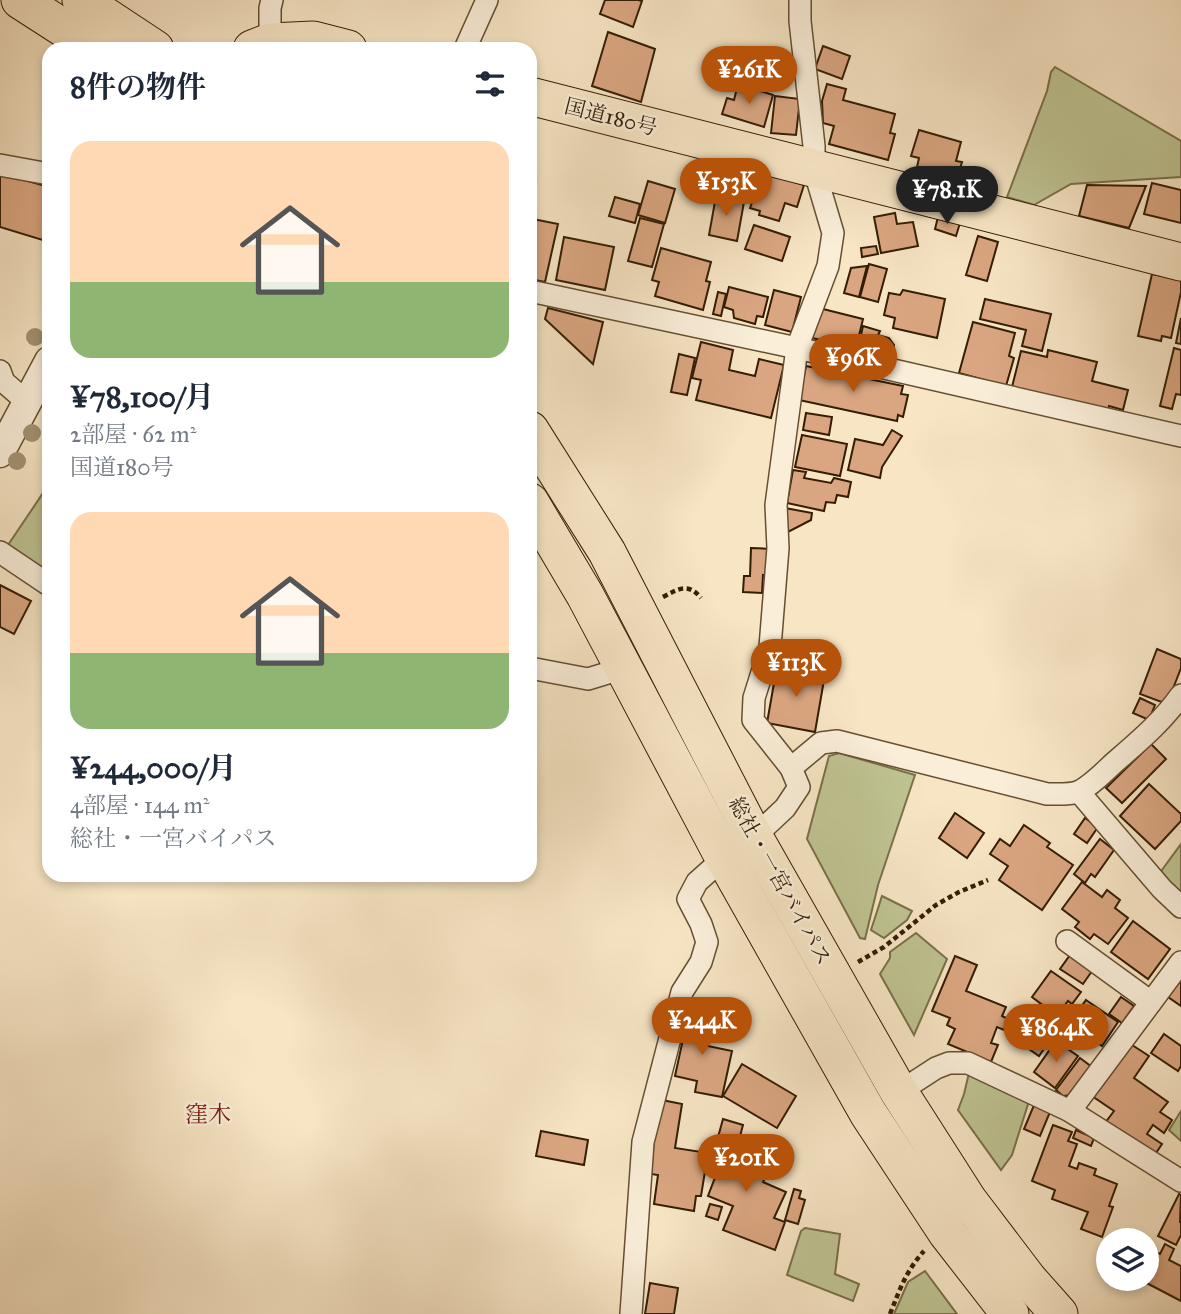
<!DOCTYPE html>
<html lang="ja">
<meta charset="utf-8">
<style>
body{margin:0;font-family:"IM FELL Great Primer","Noto Serif JP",serif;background:#f6f6f7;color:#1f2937;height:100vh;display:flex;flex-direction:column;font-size:26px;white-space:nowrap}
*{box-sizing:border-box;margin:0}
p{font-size:23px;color:#747a83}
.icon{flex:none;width:38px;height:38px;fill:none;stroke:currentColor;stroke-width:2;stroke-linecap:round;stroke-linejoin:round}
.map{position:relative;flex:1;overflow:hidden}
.drawer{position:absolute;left:42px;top:42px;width:495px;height:840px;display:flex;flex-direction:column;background:#fff;border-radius:21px;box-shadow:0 4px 10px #0003}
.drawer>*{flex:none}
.controls{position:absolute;left:1096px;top:1228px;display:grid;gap:14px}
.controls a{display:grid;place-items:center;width:63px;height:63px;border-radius:50%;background:#fff;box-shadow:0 4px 10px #0003;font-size:35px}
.price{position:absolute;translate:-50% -60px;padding:0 16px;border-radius:24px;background:#b45309;color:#fff;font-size:23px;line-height:46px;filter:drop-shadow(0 2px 4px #0008)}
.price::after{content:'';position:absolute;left:50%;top:42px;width:21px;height:16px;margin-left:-10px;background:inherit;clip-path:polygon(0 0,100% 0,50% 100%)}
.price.selected{background:#222;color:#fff}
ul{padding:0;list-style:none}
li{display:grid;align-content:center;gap:14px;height:371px;padding:0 28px}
li span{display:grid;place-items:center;height:217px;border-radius:21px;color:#555}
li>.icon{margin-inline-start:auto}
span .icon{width:126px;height:126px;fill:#fffc;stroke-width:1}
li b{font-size:30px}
h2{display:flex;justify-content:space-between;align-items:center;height:84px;padding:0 28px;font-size:30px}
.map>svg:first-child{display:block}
.green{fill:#bfc392;stroke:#7a704a;stroke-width:2}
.building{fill:#daa681;stroke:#341d03;stroke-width:2}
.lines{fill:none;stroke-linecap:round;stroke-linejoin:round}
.minor-casing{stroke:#654f33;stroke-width:24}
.tertiary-casing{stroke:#654f33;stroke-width:31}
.trunk-casing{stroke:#341d03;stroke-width:39}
.path{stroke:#341d03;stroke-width:4.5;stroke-dasharray:5 3.5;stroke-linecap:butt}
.minor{stroke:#faeed9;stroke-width:21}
.tertiary{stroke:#faeed9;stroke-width:28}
.trunk{stroke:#f7e5c4;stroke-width:37}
.tree{fill:#a39272}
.labels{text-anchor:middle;stroke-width:5;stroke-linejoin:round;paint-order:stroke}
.street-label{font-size:21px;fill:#341d03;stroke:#faeed9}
.neighbourhood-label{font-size:23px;fill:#7a1f14;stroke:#faeed9}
</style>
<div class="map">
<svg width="1181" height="1314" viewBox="0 0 1181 1314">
<rect width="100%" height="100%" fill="#f7e5c4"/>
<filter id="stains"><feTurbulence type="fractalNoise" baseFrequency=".00286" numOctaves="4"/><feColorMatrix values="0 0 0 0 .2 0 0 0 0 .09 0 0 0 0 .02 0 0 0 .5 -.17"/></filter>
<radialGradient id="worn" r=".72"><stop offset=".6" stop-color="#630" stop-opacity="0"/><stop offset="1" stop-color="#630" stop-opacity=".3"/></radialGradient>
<!-- green -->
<g class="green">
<path d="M1055,67L1181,141V177L1071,184L1034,205L1007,197L1047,91L1051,72Z"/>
<path d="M43,493L49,497V577L6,548Z"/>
<path d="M839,753L915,775L878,885L865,939L860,938L807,839L829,756Z"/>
<path d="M1181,844V892L1159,874Z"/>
<path d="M882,896L912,911L907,920L884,938L871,930Z"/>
<path d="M916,933L947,959L914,1035L880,974L890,958V952Z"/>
<path d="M969,1073L1029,1101L1012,1155L1001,1170L958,1110L964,1094Z"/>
<path d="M1181,1111V1141L1169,1130Z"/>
<path d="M805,1228L840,1234L835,1274L859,1284L853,1301L787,1275L801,1231Z"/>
<path d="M925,1271L957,1314H894L908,1282Z"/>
</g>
<!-- building -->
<g class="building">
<path d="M605,0H638L642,1L633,27L600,14Z"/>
<path d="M608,32L655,49L641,102L592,86Z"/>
<path d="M823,46L850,56L842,79L815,69Z"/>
<path d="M738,84L773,95L764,127L722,114L727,98L734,100Z"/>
<path d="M827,84L846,89L843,100L895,114L890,133L895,134L888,160L829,144L834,126L823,123L822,101Z"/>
<path d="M775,96L800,99L796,135L771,133Z"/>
<path d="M919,130L961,142L956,161L962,162L957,179L917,167L919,158L911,156Z"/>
<path d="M756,170L804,185L797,207L785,203L779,221L759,215L760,211L750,208L754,197L748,195Z"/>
<path d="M0,173L49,187V242L0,227Z"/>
<path d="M530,178L536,180L530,198Z"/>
<path d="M648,181L675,189L665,223L638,215Z"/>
<path d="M1152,183L1181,190V223L1144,214Z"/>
<path d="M1087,185L1146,186L1129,228L1079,216Z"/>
<path d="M716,196L744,202L737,241L709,235Z"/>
<path d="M615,197L640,204L635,223L609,216Z"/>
<path d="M895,213L897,224L913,222L918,246L881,253L874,217Z"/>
<path d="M938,217L960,223L956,236L935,229Z"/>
<path d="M640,218L664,224L652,267L628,261Z"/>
<path d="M533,219L558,224L545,282L530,279V233Z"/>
<path d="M754,225L790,237L782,261L745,249Z"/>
<path d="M978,236L998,242L987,281L966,275Z"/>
<path d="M564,237L614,247L605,290L556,280Z"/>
<path d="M876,246L878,254L862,257L861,248Z"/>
<path d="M661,248L711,262L706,281L710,282L703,310L655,296L659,282L652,280Z"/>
<path d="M869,264L887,269L878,302L860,297Z"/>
<path d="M867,266L859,297L844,293L851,268Z"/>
<path d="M1152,274L1181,280V292L1171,338L1162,336L1161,341L1138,336Z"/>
<path d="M729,287L768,297L763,317L757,316L755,324L734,318L733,310L724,307Z"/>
<path d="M774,290L801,297L792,332L765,325Z"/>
<path d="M903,290L945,299L937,338L893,328L895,318L884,315L889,293L900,295Z"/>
<path d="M718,292L726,294L721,316L713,314Z"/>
<path d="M985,299L1051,314L1042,351L1022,346L1026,330L980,319Z"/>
<path d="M548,308L603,322L593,364L545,319Z"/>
<path d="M819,308L863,319L856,348L812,338Z"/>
<path d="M1181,318V344L1176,343Z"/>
<path d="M973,322L1015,333L1009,356L1014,358L1006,386L959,373Z"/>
<path d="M863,326L880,331L878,335L889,338L894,345L891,357L858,348Z"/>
<path d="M701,342L733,350L729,370L755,376L759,359L784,365L771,418L696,400L701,380L692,378Z"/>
<path d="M1174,348L1181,350V395L1176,394L1172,409L1160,406Z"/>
<path d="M1048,350L1097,362L1092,381L1128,390L1123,410L1109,406L1108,410L1012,387L1021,351L1047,357Z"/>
<path d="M679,354L695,358L687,395L671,392Z"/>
<path d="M806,366L903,386L901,394L908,395L903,417L898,415L897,421L799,400Z"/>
<path d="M806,413L832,417L829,435L803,430Z"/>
<path d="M892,430L902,436L882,467L880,478L848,470L855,439L883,445Z"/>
<path d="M802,435L847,444L840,476L795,467Z"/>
<path d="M793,470L806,472L804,478L831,483L834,478L851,482L848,497L837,495L835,503L826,502L824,511L787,503Z"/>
<path d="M785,508L812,513L811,520L788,532Z"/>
<path d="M751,548L772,549L770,576L763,575L762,593L743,592L744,576H750Z"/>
<path d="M0,585L31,601L14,634L0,627Z"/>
<path d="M808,642L831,646L828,666L805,662Z"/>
<path d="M1157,649L1181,659V668L1167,704L1140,694Z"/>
<path d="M777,666L825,674L815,732L767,723Z"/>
<path d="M1140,698L1155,705L1149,720L1133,713Z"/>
<path d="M1151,744L1166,759L1122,803L1106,788Z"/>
<path d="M1149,784L1181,814V821L1155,849L1120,816Z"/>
<path d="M955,813L984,833L967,858L939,838Z"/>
<path d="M1085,818L1098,827L1087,843L1074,834Z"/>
<path d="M1024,825L1050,843L1047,847L1073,865L1042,910L999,880L1008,866L990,854L1000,839L1010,846Z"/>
<path d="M1100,839L1114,850L1095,877L1091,874L1085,883L1074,874Z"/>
<path d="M1082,882L1102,897L1107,890L1120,900L1115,908L1128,918L1108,944L1094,934L1090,939L1075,927L1079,922L1062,909Z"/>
<path d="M1133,921L1170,949L1148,979L1111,952Z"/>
<path d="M1070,955L1092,971L1083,984L1060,969Z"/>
<path d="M955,956L977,965L966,991L1006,1007L1002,1016L1008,1019L1004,1030L997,1027L991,1043L998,1045L991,1062L948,1044L955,1029L947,1025L950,1018L932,1011Z"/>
<path d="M1051,971L1081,992L1072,1004L1068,1001L1057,1016L1032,997Z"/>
<path d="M1181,979V1006L1168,997Z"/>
<path d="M1121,997L1134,1006L1122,1023L1109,1014Z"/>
<path d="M1086,1000L1118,1022L1102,1046L1070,1023Z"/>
<path d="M690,1007L710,1011L703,1045L732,1051L722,1097L695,1092L697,1081L675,1076Z"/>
<path d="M1028,1017L1053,1036L1039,1056L1013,1038Z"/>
<path d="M1164,1034L1181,1046V1066L1178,1071L1151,1053Z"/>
<path d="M1056,1041L1078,1056L1055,1088L1034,1072Z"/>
<path d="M1129,1043L1149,1056L1134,1078L1168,1102L1160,1112L1172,1120L1164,1133L1153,1125L1147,1134L1162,1144L1154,1156L1105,1123L1114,1111L1092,1096Z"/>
<path d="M1080,1058L1092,1067L1072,1095L1063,1096L1056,1090Z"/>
<path d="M742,1064L796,1096L777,1128L723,1096Z"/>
<path d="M662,1100L682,1104L675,1148L708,1153L701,1196H696L694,1211L654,1204L658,1175L651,1174L654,1138Z"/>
<path d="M1034,1105L1050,1112L1040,1136L1024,1129Z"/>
<path d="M723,1119L743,1125L736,1151L745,1153L737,1171L749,1177L751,1171L765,1178L763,1182L786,1192L774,1218L785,1222L775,1250L723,1230L733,1206L708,1196L724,1154L714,1152Z"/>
<path d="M1053,1125L1072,1132L1068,1141L1077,1144L1069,1166L1077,1169L1079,1163L1096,1169L1094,1175L1117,1184L1109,1206L1113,1207L1102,1237L1081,1229L1088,1212L1052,1199L1055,1190L1032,1181Z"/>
<path d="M1076,1130L1094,1138L1091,1146L1073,1138Z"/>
<path d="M541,1131L588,1140L584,1165L536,1156Z"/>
<path d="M794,1189L801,1191L799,1198L805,1200L798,1224L785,1220Z"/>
<path d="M1179,1194L1181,1195L1180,1222H1181V1235L1176,1245L1158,1236Z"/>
<path d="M710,1204L722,1207L718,1220L706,1216Z"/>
<path d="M1165,1244L1174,1249L1169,1260L1181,1266V1301L1139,1279H1146V1257L1150,1249L1160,1254Z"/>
<path d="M650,1283L678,1288L674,1314H645Z"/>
</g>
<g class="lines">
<defs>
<g id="minor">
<path d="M270,42V8L272,0"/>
<path d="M465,49L487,0"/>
<path d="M0,165L49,174"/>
<path d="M530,291L797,348L1181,436"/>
<path d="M0,371L4,382L27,402"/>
<path d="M0,552L49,585"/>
<path d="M530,668L588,679L624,668"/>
<path d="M791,768L821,743L837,741L1047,794C1058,794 1071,795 1080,791C1093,784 1104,772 1115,762C1139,741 1163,721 1181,695"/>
<path d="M1079,792L1162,889L1181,907"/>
<path d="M1067,941L1151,1002"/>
<path d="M899,1092L936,1068L949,1063H968L1070,1111L1181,1181"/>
<path d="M1070,1111L1181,962"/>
<path d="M631,1314L643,1142L682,992L701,962L707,942L701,924L688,899L697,882L724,858L754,837L785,808L799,787L791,768L753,720L754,698L770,647L778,548L776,505L797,348L828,266L833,233L814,169V146L800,21V0"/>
</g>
<path id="tertiary" d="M0,453L49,361"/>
<g id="trunk">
<path d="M20,0L96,49"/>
<path d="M81,0L155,49"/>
<path d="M252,49L270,42L313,40L348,49"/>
<path d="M530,96L1181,262"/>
<path d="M530,430L607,552L754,837L899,1092L968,1200L1028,1279L1059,1314"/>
<path d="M530,502L585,595L724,858L868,1113L947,1233L1010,1314"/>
</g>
</defs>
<!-- minor casing -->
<use href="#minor" class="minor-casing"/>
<!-- tertiary casing -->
<use href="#tertiary" class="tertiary-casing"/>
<!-- trunk casing -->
<use href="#trunk" class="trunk-casing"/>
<!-- path -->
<g class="path">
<path d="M663,597C678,589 688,582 701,598"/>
<path d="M858,962L884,947L936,905L959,892L988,880"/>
<path d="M890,1314C900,1289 906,1271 924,1251"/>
</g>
<!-- minor -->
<use href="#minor" class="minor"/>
<!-- tertiary -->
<use href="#tertiary" class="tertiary"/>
<!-- trunk -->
<use href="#trunk" class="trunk"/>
</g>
<!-- trees -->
<g class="tree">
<circle cx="35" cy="337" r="9"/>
<circle cx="32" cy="433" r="9"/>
<circle cx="17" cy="461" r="9"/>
</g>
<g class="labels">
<!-- street labels -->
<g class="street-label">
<text transform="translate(611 117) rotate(14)" y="7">国道180号</text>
<text transform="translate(780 881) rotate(61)" y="7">総社・一宮バイパス</text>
</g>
<!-- neighbourhood labels -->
<g class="neighbourhood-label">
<text x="208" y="1122">窪木</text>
</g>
</g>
<rect width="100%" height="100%" filter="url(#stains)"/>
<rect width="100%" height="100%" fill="url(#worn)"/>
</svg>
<div class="controls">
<a><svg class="icon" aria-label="layers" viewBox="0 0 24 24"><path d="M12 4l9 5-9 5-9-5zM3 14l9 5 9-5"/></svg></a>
</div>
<b class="price" style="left:749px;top:106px">¥261K</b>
<b class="price" style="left:726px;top:218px">¥153K</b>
<b class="price selected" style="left:947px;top:226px">¥78.1K</b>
<b class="price" style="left:853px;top:394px">¥96K</b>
<b class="price" style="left:796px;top:699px">¥113K</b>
<b class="price" style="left:702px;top:1057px">¥244K</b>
<b class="price" style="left:1056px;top:1064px">¥86.4K</b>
<b class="price" style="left:746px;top:1194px">¥201K</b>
<section class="drawer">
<h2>8件の物件<svg class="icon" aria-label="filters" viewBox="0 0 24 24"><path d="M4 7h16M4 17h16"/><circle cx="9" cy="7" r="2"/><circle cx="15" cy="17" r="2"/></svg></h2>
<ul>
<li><span style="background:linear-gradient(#ffd9b3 65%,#8fb573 0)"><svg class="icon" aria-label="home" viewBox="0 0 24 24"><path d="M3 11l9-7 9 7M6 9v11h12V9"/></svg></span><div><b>¥78,100/月</b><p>2部屋 · 62 m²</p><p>国道180号</p></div></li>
<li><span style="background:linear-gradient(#ffd9b3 65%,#8fb573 0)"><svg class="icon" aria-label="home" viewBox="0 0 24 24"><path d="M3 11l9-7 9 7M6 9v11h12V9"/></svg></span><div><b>¥244,000/月</b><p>4部屋 · 144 m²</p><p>総社・一宮バイパス</p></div></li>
</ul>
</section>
</div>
